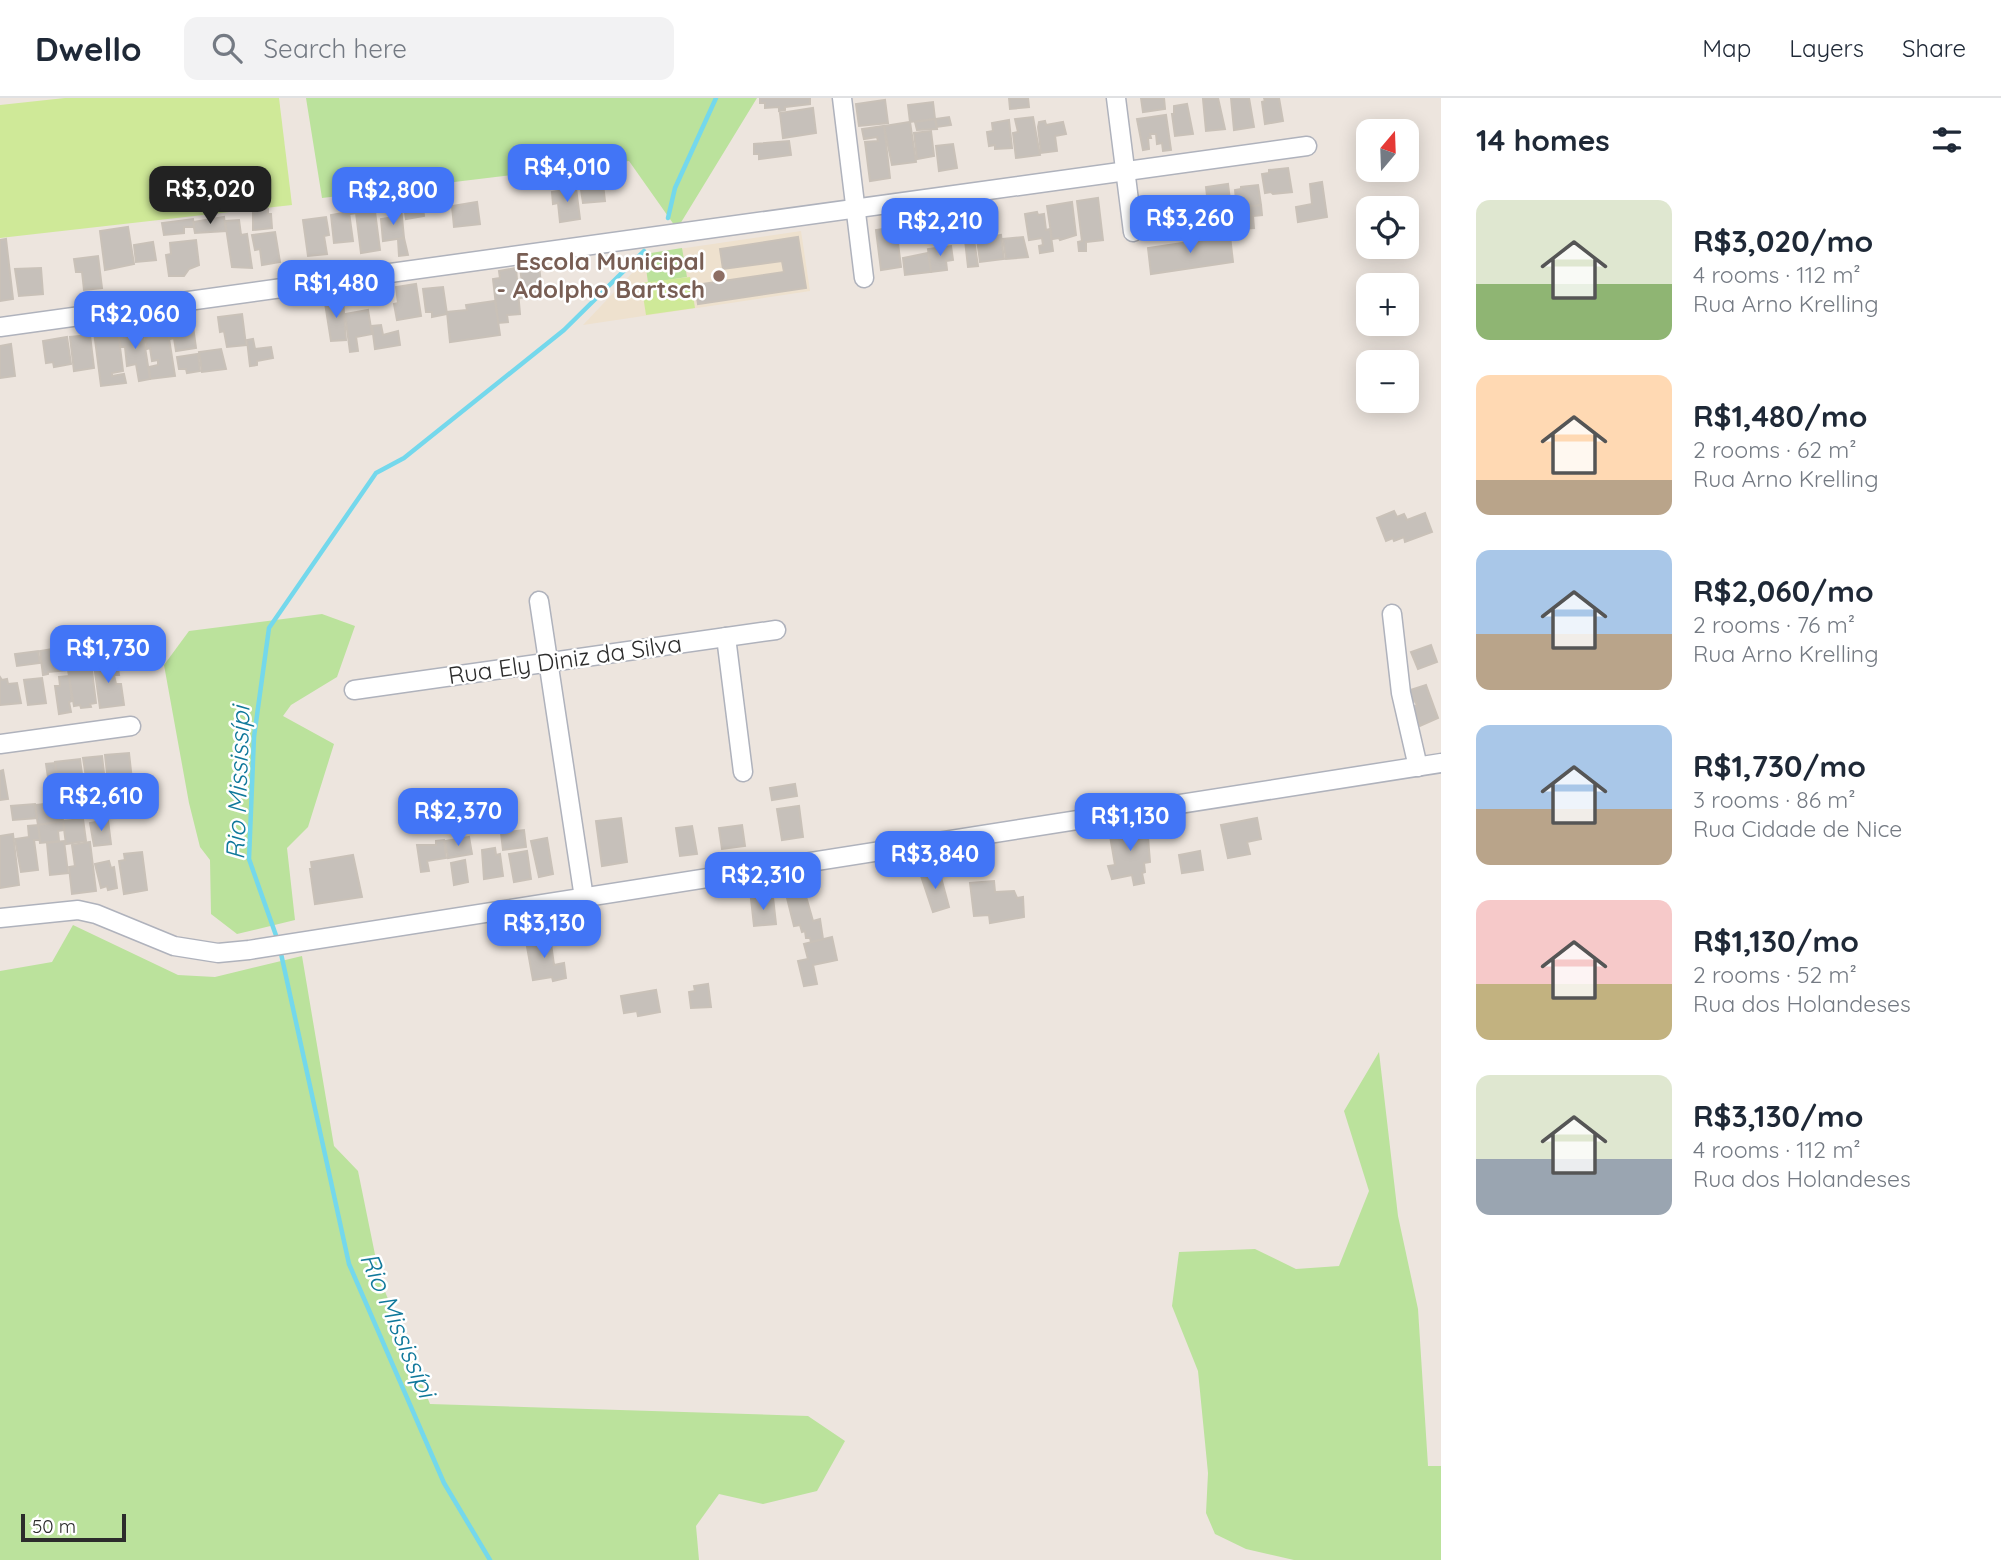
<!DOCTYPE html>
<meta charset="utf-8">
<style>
body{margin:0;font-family:Quicksand,sans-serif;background:#f2f2f3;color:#1f2937;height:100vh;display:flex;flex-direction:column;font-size:26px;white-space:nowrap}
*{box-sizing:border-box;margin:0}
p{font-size:23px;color:#747a83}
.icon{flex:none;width:38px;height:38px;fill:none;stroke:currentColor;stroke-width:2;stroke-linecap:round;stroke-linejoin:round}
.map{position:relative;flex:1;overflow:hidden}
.sheet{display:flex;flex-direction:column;background:#fff;width:560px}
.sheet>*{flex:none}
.needle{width:46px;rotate:19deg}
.fabs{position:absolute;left:1356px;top:21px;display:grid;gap:14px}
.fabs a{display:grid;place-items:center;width:63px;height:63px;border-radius:14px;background:#fff;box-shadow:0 4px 18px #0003;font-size:35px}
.scale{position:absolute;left:21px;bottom:18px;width:105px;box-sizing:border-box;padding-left:7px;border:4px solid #2c2c2c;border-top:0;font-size:19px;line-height:24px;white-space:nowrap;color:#2c2c2c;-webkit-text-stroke:5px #fff;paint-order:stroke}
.price{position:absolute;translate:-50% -60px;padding:0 16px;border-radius:14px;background:#4275f6;color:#fff;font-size:23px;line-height:46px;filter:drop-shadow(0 2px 4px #0008)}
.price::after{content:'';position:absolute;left:50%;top:42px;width:21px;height:16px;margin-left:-10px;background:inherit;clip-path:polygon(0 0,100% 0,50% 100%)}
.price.active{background:#222;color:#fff}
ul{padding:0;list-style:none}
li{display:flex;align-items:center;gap:21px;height:175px;padding:0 35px}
li span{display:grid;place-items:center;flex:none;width:196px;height:140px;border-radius:14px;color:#555}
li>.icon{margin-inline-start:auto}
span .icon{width:84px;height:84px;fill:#fffc;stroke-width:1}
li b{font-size:30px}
h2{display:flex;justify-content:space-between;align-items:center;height:84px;padding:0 35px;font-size:30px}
header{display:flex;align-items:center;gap:42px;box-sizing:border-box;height:98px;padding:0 35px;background:#fff;border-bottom:2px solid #e0e1e3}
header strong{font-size:33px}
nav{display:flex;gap:38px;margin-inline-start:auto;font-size:24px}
.search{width:490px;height:63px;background:#f2f2f3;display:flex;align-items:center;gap:18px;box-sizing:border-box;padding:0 24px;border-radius:14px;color:#747a83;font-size:26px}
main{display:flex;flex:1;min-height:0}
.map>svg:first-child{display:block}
.education{fill:#eee1ce}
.green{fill:#bbe29c}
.pitch{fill:#cfe998}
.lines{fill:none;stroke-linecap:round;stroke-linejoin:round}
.stream{stroke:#74d8ec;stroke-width:4.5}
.building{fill:#c6c0ba;stroke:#c9c1b8;stroke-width:2}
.minor-casing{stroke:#afb2bc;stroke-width:21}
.minor{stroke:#fff;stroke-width:18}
.education-dot{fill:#8d6e63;stroke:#fff;stroke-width:2.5}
.labels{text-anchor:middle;stroke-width:5;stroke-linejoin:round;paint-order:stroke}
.education-label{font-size:24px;font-weight:bold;fill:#785e54;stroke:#fff;text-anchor:end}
.street-label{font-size:24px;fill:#2c2c2c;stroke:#fff}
.water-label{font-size:26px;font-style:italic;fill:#10799b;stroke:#fff}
</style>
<header>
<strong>Dwello</strong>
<div class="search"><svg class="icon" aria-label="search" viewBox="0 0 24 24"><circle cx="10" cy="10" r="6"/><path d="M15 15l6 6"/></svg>Search here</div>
<nav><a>Map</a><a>Layers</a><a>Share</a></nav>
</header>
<main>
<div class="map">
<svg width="1441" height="1462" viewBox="0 0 1441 1462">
<rect width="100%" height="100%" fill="#ede5de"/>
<!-- education -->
<path class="education" d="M801,133L810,193L583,227L651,155Z"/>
<!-- green -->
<g class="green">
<path d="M306,0H757L677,131L629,63L322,100Z"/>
<path d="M682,150L687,179L648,185L645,162L651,155Z"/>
<path d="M322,516L355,528L337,579L291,607L283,618L334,646L308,729L287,750L295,822L237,836L211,816L210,762L200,749L189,705L164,567L189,533Z"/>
<path d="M73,827L178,877L215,879L302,858L334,1048L358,1073L380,1181L430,1306L808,1318L845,1343L817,1393L763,1406L719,1396L696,1428L699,1462H0V873L52,864Z"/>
<path d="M1379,954L1398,1118L1418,1211L1428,1368H1441V1462H1294L1246,1451L1215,1436L1206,1415L1208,1375L1198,1273L1172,1208L1179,1154L1255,1151L1296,1171L1339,1168L1369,1093L1344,1013Z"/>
</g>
<!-- pitch -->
<g class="pitch">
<path d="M65,0H279L292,107L0,140V7Z"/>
<path d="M690,179L695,210L646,217L641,185Z"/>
</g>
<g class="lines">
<!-- stream -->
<g class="stream">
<path d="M668,120L675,90L716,0"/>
<path d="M278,843L249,761L254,639L269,530L376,375L404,360L564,232L644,153"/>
<path d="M280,851L349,1166L444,1385L490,1462"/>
</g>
</g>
<!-- building -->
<g class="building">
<path d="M760,0H810V6L785,9V12L779,13V9L765,10V5H760Z"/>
<path d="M1009,0H1028L1029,9L1010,11Z"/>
<path d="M1141,0H1164L1165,11L1143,14Z"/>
<path d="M1218,0L1225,31L1206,33L1203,1Z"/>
<path d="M1231,0H1249L1254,29L1234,32Z"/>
<path d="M1264,0H1279L1283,23L1265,26L1262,4L1265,3Z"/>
<path d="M885,2L888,25L859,28L856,6Z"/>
<path d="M933,4L935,21L910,24L908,7Z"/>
<path d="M1187,6L1193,36L1175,38L1172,16H1174V8Z"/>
<path d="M813,10L816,35L783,40L780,15Z"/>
<path d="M1166,17L1171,52L1163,53L1162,45L1157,46L1156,36H1150L1151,40H1148L1149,51L1143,52L1137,21Z"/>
<path d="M949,19L951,27L937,29L935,21Z"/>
<path d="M1033,19L1040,57L1016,60L1013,35L1018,34L1015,21Z"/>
<path d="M935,21L937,31L917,32L915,24Z"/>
<path d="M1009,22L1012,50L995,51V47L989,48L987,34L993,33L992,25Z"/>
<path d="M1045,23L1046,27L1063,24L1066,36L1055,38L1057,53L1041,55L1038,29L1039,24Z"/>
<path d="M910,24L916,64L892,67L884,28Z"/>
<path d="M884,28L890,80L870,83L865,44L878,43L877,39L864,41L862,31Z"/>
<path d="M931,33L934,58L917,61L914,35Z"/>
<path d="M789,43L791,57L759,61V56H754V46Z"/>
<path d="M953,46L957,70L939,73L936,48Z"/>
<path d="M1288,70L1292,94L1273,96L1271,94L1265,95L1262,76L1269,75V72Z"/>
<path d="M574,74L576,86L560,88L558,76Z"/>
<path d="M595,76L597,88L603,86L605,103L583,105L579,78Z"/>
<path d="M550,77L551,89L535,91L534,79Z"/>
<path d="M1322,84L1327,119L1298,124L1296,109L1312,106L1310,86Z"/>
<path d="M1228,86L1231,110L1209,114L1206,89Z"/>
<path d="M1258,87L1261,107L1237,110L1235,92L1241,91V89Z"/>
<path d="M576,90L580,121L560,124L558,105L553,106L552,94Z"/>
<path d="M422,98L424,118L406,121L403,101Z"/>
<path d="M1098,100L1103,142L1086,144V153H1079L1078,144L1082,143L1077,103Z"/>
<path d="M477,104L480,126L454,129L452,108Z"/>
<path d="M1072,104L1076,137L1060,142L1059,140L1052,141L1047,108Z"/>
<path d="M374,106L380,152L361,155L356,115L350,116V109Z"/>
<path d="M1261,107L1262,117L1253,118L1254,130L1240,131L1237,110Z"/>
<path d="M1171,108L1172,121L1181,120L1183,139L1156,142L1154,133L1148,134L1146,111Z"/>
<path d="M401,109L404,140L383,143L381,121L395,119L394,110Z"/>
<path d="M268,111V116H271L272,130L253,132V113Z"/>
<path d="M349,114L353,143L334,145L331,117Z"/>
<path d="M1037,114L1038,117L1044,116L1046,132L1050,131L1053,153L1040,155L1039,148L1043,147L1042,140L1029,142L1025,116Z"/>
<path d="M972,118L974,141L951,144L948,121Z"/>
<path d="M224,119L226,133L195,135L193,124Z"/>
<path d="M326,119L329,137L324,138L327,156L308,158L303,122Z"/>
<path d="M193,121L194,129H184V135L164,137L162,125Z"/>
<path d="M239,122L241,137L247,136L252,170L232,169L225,123Z"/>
<path d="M1229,123L1239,124L1240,131L1212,135L1211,127Z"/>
<path d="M1210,124L1212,135L1183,139L1182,128Z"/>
<path d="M128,129L134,166L105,172L100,133Z"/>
<path d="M896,129L901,169L881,172L876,132Z"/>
<path d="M275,134L280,164L262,167L260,151L255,152L252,137Z"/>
<path d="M1001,137L1004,161L980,164L977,141Z"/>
<path d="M1230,138L1233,164L1151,176L1148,150Z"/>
<path d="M798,139L806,190L698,206L695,187L784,174L782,163L723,171L720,151Z"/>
<path d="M1023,139L1028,159L1006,161L1003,141Z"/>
<path d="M404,140L408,157L399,158L398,141Z"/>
<path d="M6,141L13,201L0,203V142Z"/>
<path d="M196,142L199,167L189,171L184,178H169L166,157L171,156L170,145Z"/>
<path d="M965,142H974L978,168L968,169Z"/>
<path d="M153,144L156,162L136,164L134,147Z"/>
<path d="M951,148L953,162L946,163L947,172L931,174L928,151Z"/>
<path d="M928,155L931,174L905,177L903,160Z"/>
<path d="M98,158L102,190L84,192L82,174H76L74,161Z"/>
<path d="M539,167L542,196L520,200L519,191H523L520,170Z"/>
<path d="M41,170L43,196L19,198L15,171Z"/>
<path d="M516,170L520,216L507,217L508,224L498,225L493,181L500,180L499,173Z"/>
<path d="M416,186L421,218L397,222L394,206L398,205L396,189Z"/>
<path d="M443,189L447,216L432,219V214H426L423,191Z"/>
<path d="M343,202L346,242L331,243L325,205Z"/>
<path d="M495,203L500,237L450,244L447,214L467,212L466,207Z"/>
<path d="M368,212L372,236L356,239L358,253L350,254L345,216Z"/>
<path d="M242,216L246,247L227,249L224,233L220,234L218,219Z"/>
<path d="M192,221L196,250L176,253L174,240L170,241L168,225Z"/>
<path d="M109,224L111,234L118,233L123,273L112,275V278L124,276L126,285L101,288L93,226Z"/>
<path d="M381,227L383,237L398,233L400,247L375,251L372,228Z"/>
<path d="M167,228L175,278L150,281L149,269L158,267V262L152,263L150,250L147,251L144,231Z"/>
<path d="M142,230L150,281L139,283L136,266L127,268L125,249H121L118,233Z"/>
<path d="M90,237L94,270L74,273L70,239Z"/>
<path d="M67,239L71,266L54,269L53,264L46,265L43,243Z"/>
<path d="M253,241L255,251L271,249L273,260L257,263V267L250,268L247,242Z"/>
<path d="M11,246L15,278L0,280V248Z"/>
<path d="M221,251L226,271L202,274L199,254Z"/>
<path d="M198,256L200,273L187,275L186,271H179L177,259Z"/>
<path d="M1394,413L1397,419L1404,416L1407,422L1425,415L1432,434L1405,444L1404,439L1394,443L1393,440L1386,443L1377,420Z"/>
<path d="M1431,547L1437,564L1418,571L1411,554Z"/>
<path d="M65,549L68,572L48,574V576L43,577L40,553Z"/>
<path d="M38,553L40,565L17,568L15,556Z"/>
<path d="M87,557L88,572L80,573H92L96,605L90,606L91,609L81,610L80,607L74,608L66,560Z"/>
<path d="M117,563L119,577H114L116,586H121L124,607L100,610L94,567Z"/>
<path d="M69,578L72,603L69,604L71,614L59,616L55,588H60L59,579Z"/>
<path d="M0,579L2,582L7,581L8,586L17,585L21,605L0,607Z"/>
<path d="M42,580L46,605L28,607L24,582Z"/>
<path d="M1426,587L1438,620L1420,628L1413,609L1417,607L1415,603L1412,605L1407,593Z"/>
<path d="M129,655L133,691L114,693L112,674L107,675L105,657Z"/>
<path d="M102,658L107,701L86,704L84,692H88L83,660Z"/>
<path d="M80,661L83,684L76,685L75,681L57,683L55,664Z"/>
<path d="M55,665L58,684L49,686L46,666Z"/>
<path d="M3,672L8,701L0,702V673Z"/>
<path d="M795,686L797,698L772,702L770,690Z"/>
<path d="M60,704L63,723L38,727L35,707Z"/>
<path d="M35,706L37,720L13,722L11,708Z"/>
<path d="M799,708L803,739L782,742L777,711Z"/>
<path d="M621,720L627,764L602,768L596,723Z"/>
<path d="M1257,720L1261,741L1247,744L1250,756L1228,760L1221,727Z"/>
<path d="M83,721L86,743L66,746L63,723Z"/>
<path d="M108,722L111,746L94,748L90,725Z"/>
<path d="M63,723L64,732L58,733L59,743L40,745L38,727Z"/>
<path d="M38,727L40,742H34L38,772L21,774L15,741L29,739L28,728Z"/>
<path d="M742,727L745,748L722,751L719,730Z"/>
<path d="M1147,727L1150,764L1144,765L1145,774L1142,775L1144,785L1134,787L1132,777L1112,781L1108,768L1115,767L1109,732Z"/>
<path d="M692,728L697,756L680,758L676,730Z"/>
<path d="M524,732L526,749L503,752L501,735Z"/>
<path d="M13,736L19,787L0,790V738Z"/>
<path d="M469,739L472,756L448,760L445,743Z"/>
<path d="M547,740L553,776L539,779L531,743Z"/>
<path d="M444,742L446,760L427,763L429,773L421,774L417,747H436V743Z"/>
<path d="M64,743L68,775L50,777L47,745Z"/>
<path d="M90,744L96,793L72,796L69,769L75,768L72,747Z"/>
<path d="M495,750L496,757L500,756L503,778L484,781L482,752Z"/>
<path d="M527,753L531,781L514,784L509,756Z"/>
<path d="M1200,753L1203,772L1182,775L1179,757Z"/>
<path d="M142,754L147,792L124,796L119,763L125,762L124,756Z"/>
<path d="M353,757L362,799L315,806L310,771H312L311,764Z"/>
<path d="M465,762L468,784L454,787L451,765Z"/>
<path d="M109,763L111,770L114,769L117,790L108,792L107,788L101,790L95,766Z"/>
<path d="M939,772L949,809L933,814L921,778Z"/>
<path d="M994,783L995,794L1014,793L1017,800L1023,799L1024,819L990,825L989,817L974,818L970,785Z"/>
<path d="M805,795L813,823L820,821L823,841L811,844L810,840H806L805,833L802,834L800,827L794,828L787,800Z"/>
<path d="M773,799L776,826L754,828L751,801Z"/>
<path d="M550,839L554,867L564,865L566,880L553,883L552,879L533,882L526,843Z"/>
<path d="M832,839L837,862L813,867L817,886L804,888L798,863L808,861L804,846Z"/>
<path d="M708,886L711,909L691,910L689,894L695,893L694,888Z"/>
<path d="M656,892L660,914L638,918L637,913L624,915L621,898Z"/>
</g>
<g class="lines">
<defs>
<g id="minor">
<path d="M842,0L864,180"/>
<path d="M1116,0L1133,134"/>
<path d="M0,229L1307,48"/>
<path d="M539,503L584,800"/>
<path d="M1392,516L1401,595L1418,669"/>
<path d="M726,539L743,674"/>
<path d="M354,592L776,532"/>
<path d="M0,646L131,628"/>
<path d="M0,820L78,812L96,816L174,848L218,855L249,852L1441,665"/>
</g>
</defs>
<!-- minor casing -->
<use href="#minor" class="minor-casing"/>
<!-- minor -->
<use href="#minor" class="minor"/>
</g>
<!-- markers -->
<circle class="education-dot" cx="719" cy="178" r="7"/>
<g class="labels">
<!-- education labels -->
<g class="education-label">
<text x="705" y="172">Escola Municipal<tspan x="705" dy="28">- Adolpho Bartsch</tspan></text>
</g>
<!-- street labels -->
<g class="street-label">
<text transform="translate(565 562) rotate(-8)" y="8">Rua Ely Diniz da Silva</text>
</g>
<!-- water labels -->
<g class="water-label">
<text transform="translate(238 685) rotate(-88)" y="9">Rio Mississípi</text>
<text transform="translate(398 1227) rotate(67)" y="9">Rio Mississípi</text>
</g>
</g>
</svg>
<div class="fabs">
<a><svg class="needle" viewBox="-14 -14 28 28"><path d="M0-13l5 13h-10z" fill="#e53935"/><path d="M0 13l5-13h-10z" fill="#747a83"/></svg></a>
<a><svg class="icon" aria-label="locate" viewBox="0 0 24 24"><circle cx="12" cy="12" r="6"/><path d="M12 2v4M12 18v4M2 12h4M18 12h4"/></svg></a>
<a>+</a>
<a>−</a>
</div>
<div class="scale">50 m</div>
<b class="price" style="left:567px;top:106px">R$4,010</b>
<b class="price active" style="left:210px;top:128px">R$3,020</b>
<b class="price" style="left:393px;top:129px">R$2,800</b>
<b class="price" style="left:1190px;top:157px">R$3,260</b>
<b class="price" style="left:940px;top:160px">R$2,210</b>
<b class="price" style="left:336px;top:222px">R$1,480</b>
<b class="price" style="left:135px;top:253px">R$2,060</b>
<b class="price" style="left:108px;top:587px">R$1,730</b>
<b class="price" style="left:101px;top:735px">R$2,610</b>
<b class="price" style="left:458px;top:750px">R$2,370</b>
<b class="price" style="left:1130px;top:755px">R$1,130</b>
<b class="price" style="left:935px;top:793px">R$3,840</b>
<b class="price" style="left:763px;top:814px">R$2,310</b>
<b class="price" style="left:544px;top:862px">R$3,130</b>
</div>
<section class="sheet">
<h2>14 homes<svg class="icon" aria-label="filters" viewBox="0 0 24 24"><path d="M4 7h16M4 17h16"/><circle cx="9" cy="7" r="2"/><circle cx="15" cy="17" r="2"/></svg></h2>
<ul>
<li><span style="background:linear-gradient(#dfe7d0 60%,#8fb573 0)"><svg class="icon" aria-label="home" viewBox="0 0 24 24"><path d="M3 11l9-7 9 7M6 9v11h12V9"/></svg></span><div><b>R$3,020/mo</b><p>4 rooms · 112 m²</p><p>Rua Arno Krelling</p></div></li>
<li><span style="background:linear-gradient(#ffd9b3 75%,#b9a48a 0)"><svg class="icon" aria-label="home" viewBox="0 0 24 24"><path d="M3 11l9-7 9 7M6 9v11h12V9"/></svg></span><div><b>R$1,480/mo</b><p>2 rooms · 62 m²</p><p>Rua Arno Krelling</p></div></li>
<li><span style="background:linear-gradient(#a9c7e8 60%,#b9a48a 0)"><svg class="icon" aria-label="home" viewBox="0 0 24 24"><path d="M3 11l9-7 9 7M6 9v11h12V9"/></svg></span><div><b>R$2,060/mo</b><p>2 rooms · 76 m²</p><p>Rua Arno Krelling</p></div></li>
<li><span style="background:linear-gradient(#a9c7e8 60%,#b9a48a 0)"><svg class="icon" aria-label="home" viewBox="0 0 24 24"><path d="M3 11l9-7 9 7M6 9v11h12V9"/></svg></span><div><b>R$1,730/mo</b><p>3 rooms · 86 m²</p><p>Rua Cidade de Nice</p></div></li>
<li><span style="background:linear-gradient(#f6c9c9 60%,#c2b280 0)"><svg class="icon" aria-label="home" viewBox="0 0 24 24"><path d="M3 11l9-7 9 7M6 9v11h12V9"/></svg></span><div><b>R$1,130/mo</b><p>2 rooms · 52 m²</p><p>Rua dos Holandeses</p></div></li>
<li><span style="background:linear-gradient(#dfe7d0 60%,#9aa5b1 0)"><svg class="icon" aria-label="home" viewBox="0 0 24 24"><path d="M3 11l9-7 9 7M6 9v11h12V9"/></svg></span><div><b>R$3,130/mo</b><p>4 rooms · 112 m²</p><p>Rua dos Holandeses</p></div></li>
</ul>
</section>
</main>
